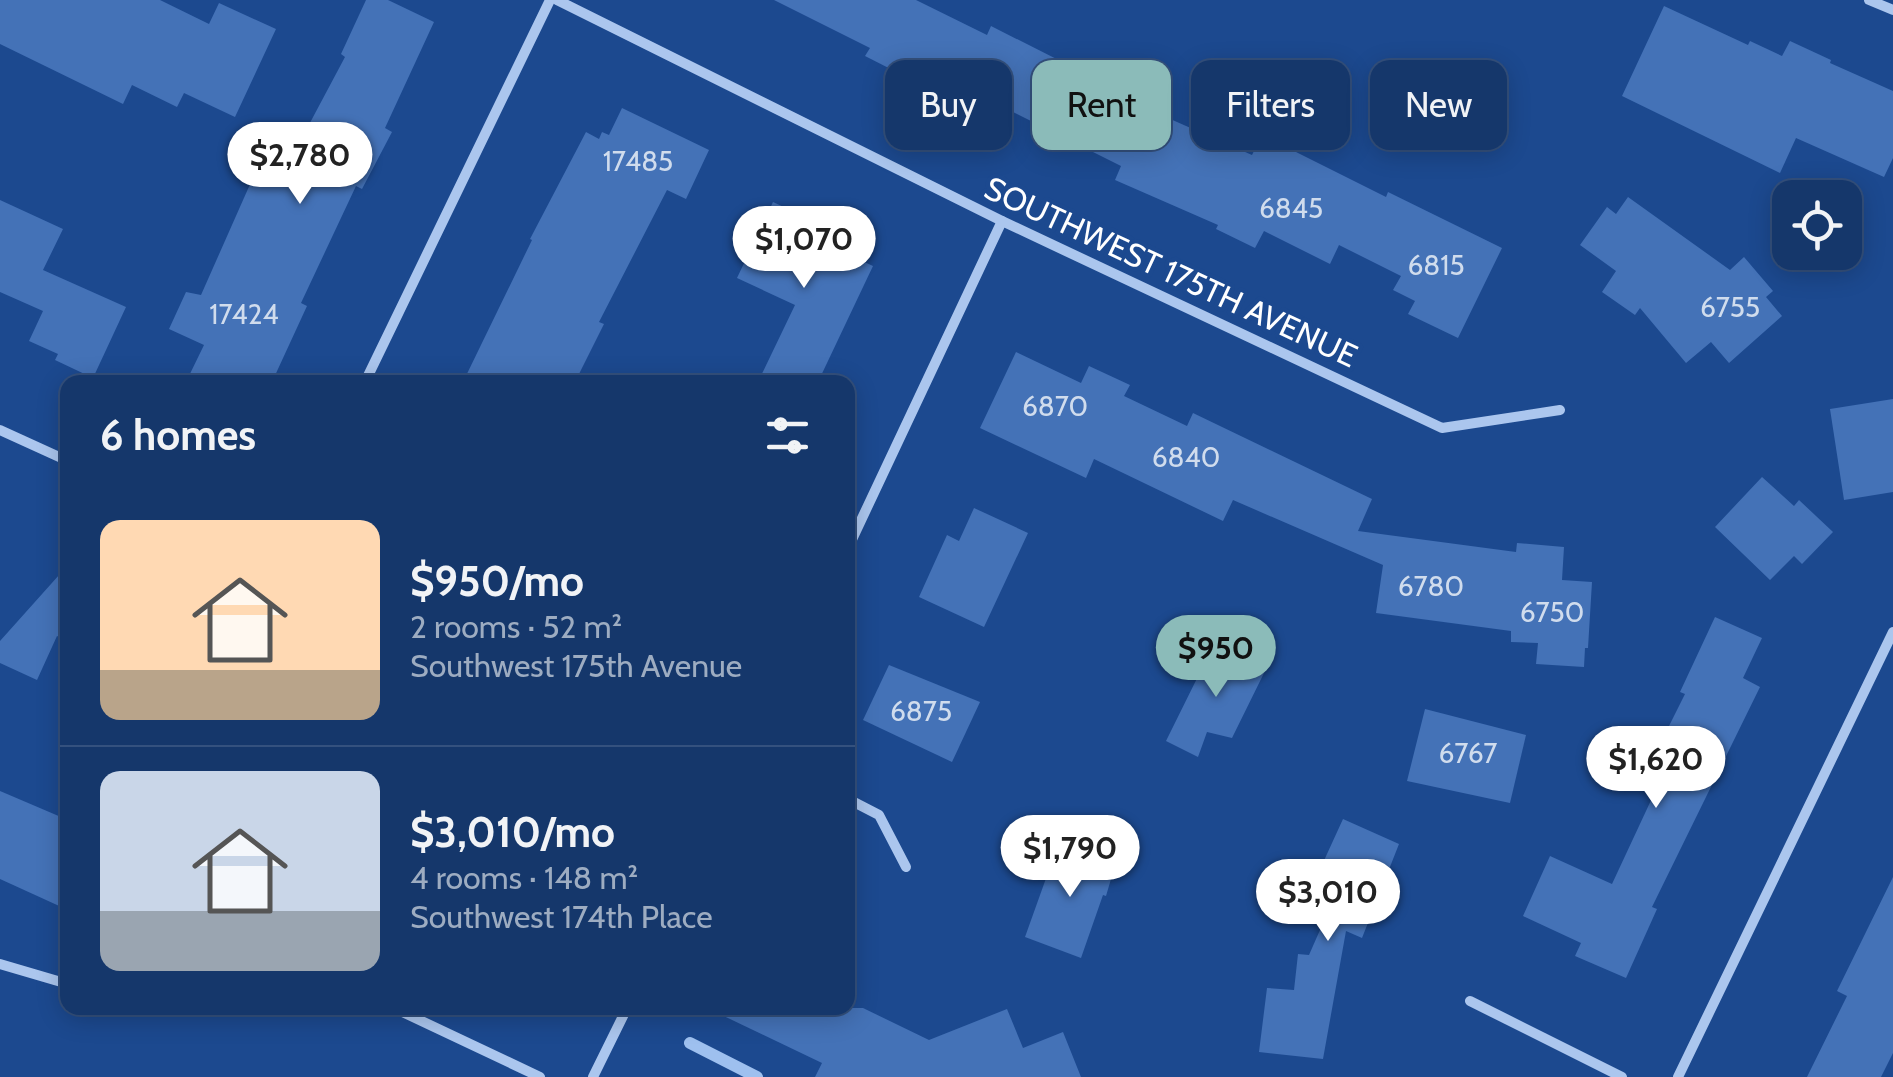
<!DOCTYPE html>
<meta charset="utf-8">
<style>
body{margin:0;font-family:Cabin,sans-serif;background:#224273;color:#f1f3f6;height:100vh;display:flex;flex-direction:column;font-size:38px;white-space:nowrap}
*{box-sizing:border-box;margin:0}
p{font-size:32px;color:#9dacc1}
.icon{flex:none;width:55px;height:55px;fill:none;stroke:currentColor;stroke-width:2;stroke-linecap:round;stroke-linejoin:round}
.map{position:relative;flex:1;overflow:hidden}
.drawer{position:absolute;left:60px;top:375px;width:795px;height:640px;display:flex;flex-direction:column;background:#15376b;border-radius:20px;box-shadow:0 5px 25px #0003,0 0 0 2px #34517e}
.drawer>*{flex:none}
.banner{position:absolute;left:885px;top:60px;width:858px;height:90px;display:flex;gap:20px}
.fabs{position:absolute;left:1772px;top:180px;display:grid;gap:20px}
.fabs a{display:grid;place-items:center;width:90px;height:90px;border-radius:20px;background:#15376b;box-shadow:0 5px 25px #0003,0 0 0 2px #34517e;font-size:50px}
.price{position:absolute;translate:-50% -85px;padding:0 22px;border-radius:35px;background:#fff;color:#222;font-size:32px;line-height:65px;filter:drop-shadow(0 2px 5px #0008)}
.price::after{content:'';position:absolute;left:50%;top:60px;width:30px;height:22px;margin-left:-15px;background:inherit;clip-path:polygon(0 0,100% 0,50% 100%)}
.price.current{background:#8bbbb9;color:#111}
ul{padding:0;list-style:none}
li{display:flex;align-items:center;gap:30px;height:250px;padding:0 40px}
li+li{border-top:2px solid #34517e}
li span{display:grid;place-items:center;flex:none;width:280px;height:200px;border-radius:20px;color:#555}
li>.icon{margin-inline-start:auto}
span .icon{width:120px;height:120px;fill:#fffc;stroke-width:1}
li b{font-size:42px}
h2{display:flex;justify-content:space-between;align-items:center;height:120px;padding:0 40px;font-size:42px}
.pill{padding:0 35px;border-radius:20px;background:#15376b;box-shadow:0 5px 25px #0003,0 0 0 2px #34517e;font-size:35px;line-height:90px}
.pill.current{background:#8bbbb9;color:#111}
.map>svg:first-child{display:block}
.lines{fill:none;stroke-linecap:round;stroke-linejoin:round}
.stream{stroke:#9ec0ef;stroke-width:12}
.building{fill:#4472b7}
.minor{stroke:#abc6ee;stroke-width:10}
.labels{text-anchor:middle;stroke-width:9;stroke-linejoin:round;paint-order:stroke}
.number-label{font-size:28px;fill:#d0dced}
.street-label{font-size:32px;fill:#fff;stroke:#1c498f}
</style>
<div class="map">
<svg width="1893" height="1077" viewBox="0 0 1893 1077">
<rect width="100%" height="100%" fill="#1c498f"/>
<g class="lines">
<!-- stream -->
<path class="stream" d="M690,1043L757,1077"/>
</g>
<!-- building -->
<g class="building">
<path d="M0,0H160L209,24L219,3L276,29L235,117L184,93L177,107L132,85L123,104L0,44Z"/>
<path d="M366,0H388L434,22L385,128L392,132L362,189L356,186L301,303L307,306L272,382H186L204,345L169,329L186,292L201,295L263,155L287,166L345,57L341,54Z"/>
<path d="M774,0H916L987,35L991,26L1096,79L1093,85L1252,155L1262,135L1386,197L1388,192L1502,248L1458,338L1408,314L1415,301L1393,290L1401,276L1339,245L1330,264L1264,231L1255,248L1216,229L1218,225L1115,180L1121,166L1005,108L998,122L924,82L922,85L865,56L870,48Z"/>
<path d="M1664,6L1748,45L1750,41L1782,56L1790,41L1831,60L1830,63L1893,91V158L1884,177L1796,138L1780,173L1622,96Z"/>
<path d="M622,108L709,150L686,199L667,190L599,322L604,324L575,382H463L532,240L530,239L586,132L599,139L602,132L609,135Z"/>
<path d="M1628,197L1730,270L1744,257L1773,291L1766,297L1782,316L1729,363L1711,342L1686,363L1640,308L1635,315L1602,292L1616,271L1580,245L1607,207L1616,214Z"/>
<path d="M0,200L63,229L43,270L126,307L93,378L55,360L58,354L29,341L43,311L0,292Z"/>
<path d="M773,202L840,233L834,248L873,266L818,382H758L795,305L737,278Z"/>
<path d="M1016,352L1081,383L1089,366L1130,385L1124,396L1187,426L1193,413L1372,499L1358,531L1516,552L1517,543L1564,547L1562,580L1592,582L1588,648H1585L1584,667L1536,664L1538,643L1511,642V631L1376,613L1383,565L1233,500L1223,521L1094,459L1086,478L980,428Z"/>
<path d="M1893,399V492L1844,500L1830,409Z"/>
<path d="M1762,477L1794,506L1799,500L1833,532L1802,564L1794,556L1770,580L1715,527Z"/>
<path d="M974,508L1028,533L984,627L919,597L947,535L959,541Z"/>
<path d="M68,565V641L57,636L37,680L0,663V641Z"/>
<path d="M1715,617L1762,638L1743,678L1760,687L1652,907L1657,909L1626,978L1575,956L1581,943L1523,916L1550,856L1612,884L1653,796L1638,788L1685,694L1680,692Z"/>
<path d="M1214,644L1265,671L1232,738L1207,732L1198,757L1166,741Z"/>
<path d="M889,665L980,702L952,762L863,720Z"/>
<path d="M1425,709L1526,735L1510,803L1407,781Z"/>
<path d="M0,791L68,820V910L0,879Z"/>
<path d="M1343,819L1399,844L1362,938L1346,931L1323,1059L1259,1052L1267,988L1294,990L1298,954L1309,955L1338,889L1316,878Z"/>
<path d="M1059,842L1116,862L1106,896L1103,895L1081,958L1025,937Z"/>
<path d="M1893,877V1053L1881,1077H1807L1847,996L1837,991Z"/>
<path d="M707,1008H863L929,1040L1007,1009L1023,1048L1063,1032L1081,1077H815L822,1063Z"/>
</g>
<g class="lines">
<!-- minor -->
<g class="minor">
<path d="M557,0L1002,221L1442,428L1560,410"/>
<path d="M1869,0L1893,10"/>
<path d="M365,382L550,0"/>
<path d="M0,430L68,461"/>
<path d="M848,548L1002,221"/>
<path d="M848,799L879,815L906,867"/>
<path d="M0,964L68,984"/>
<path d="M1470,1001L1622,1077"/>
<path d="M394,1008L540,1077"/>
<path d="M593,1077L627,1008"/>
<path d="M1678,1077L1893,632"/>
</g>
</g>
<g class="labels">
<!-- number labels -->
<g class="number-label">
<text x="638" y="171">17485</text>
<text x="1291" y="218">6845</text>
<text x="1436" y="275">6815</text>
<text x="1730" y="317">6755</text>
<text x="244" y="324">17424</text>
<text x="1055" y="416">6870</text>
<text x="1186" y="467">6840</text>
<text x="1431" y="596">6780</text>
<text x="1552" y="622">6750</text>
<text x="921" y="721">6875</text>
<text x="1468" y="763">6767</text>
</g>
<!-- street labels -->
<g class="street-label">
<text transform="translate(1171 272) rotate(25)" y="11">SOUTHWEST 175TH AVENUE</text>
</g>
</g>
</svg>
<div class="fabs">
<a><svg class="icon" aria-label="locate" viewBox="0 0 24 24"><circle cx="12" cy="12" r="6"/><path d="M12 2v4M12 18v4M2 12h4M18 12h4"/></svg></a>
</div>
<b class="price" style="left:300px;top:207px">$2,780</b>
<b class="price" style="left:804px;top:291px">$1,070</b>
<b class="price current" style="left:1216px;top:700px">$950</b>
<b class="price" style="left:1656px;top:811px">$1,620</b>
<b class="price" style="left:1070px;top:900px">$1,790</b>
<b class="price" style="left:1328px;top:944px">$3,010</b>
<div class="banner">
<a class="pill">Buy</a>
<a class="pill current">Rent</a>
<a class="pill">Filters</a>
<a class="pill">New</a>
</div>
<section class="drawer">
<h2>6 homes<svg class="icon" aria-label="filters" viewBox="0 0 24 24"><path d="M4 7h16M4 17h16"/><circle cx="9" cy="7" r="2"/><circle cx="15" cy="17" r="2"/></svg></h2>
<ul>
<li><span style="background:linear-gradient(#ffd9b3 75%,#b9a48a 0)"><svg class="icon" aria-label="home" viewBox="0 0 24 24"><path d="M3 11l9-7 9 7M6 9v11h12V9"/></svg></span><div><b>$950/mo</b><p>2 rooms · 52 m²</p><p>Southwest 175th Avenue</p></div></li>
<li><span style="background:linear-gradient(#c9d6e8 70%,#9aa5b1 0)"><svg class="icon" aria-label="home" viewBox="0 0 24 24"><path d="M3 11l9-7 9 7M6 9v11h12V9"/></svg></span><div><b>$3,010/mo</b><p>4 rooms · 148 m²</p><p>Southwest 174th Place</p></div></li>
</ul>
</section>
</div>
